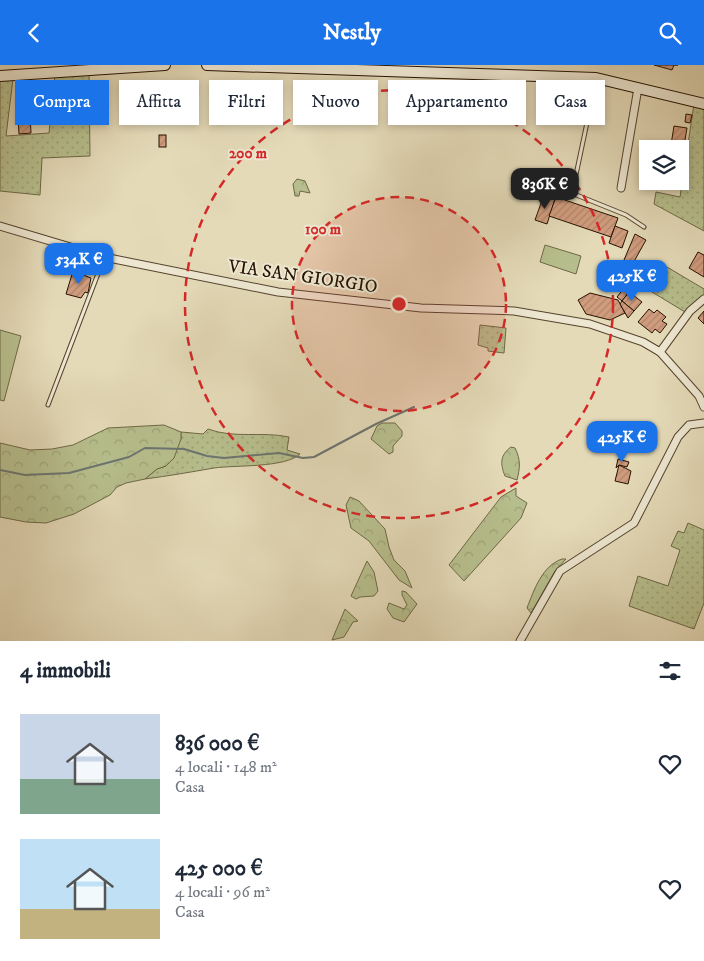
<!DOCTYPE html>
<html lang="it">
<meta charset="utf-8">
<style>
body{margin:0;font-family:"IM FELL DW Pica",serif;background:#f2f2f3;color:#1f2937;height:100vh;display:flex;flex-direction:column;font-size:19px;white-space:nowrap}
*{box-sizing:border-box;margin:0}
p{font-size:16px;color:#747a83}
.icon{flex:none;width:28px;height:28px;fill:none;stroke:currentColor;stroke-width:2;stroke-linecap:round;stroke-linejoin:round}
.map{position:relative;height:576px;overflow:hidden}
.side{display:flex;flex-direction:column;background:#fff;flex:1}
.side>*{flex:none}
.top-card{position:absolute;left:15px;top:15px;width:675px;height:45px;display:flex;gap:10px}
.fabs{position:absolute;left:639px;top:75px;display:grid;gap:10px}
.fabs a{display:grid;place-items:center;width:50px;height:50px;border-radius:0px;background:#fff;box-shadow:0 2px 8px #0003;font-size:25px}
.price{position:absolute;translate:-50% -42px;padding:0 11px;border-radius:10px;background:#1a73e8;color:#fff;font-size:16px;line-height:32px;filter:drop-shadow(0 1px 2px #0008)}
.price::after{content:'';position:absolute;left:50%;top:30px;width:15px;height:11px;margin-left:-8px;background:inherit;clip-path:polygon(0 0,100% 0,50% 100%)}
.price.on{background:#222;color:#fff}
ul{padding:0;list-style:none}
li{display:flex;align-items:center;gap:15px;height:125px;padding:0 20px}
li span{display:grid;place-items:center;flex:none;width:140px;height:100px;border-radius:0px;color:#555}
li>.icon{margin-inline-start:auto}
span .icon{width:60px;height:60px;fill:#fffc;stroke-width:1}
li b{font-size:21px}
h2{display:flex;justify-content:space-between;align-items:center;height:60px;padding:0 20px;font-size:21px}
.tag{padding:0 18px;border-radius:0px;background:#fff;box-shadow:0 2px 8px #0003;font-size:18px;line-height:45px}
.tag.on{background:#1a73e8;color:#fff}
header{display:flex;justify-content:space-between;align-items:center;height:65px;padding:0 20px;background:#1a73e8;color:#fff;font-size:22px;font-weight:700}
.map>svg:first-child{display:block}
.grass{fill:url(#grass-dots);stroke:#6e6846}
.forest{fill:url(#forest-crowns);stroke:#6e6846}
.park{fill:#b7be8d;stroke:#6e6846}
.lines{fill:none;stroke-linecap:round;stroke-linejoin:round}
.stream{stroke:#6c7570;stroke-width:2}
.building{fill:url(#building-hatch);stroke:#251100}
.lane-casing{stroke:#55432e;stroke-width:5}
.street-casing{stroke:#55432e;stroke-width:9}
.secondary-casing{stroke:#251100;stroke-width:12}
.lane{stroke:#ede7d1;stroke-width:3}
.street{stroke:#ede7d1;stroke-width:7}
.secondary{stroke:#ede7d1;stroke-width:10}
.ring{fill:none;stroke:#d62828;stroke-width:2.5;stroke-dasharray:9 6}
.labels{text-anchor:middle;stroke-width:4;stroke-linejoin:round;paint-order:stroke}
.street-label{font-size:18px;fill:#251100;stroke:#ede7d1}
.centre{fill:#d62828;stroke:#ede7d1;stroke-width:2.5}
.ring-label{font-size:15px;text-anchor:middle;font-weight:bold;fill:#d62828;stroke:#ede7d1;stroke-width:4;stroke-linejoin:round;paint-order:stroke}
</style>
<header><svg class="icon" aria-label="back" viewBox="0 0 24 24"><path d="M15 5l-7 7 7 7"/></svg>Nestly<svg class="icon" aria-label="search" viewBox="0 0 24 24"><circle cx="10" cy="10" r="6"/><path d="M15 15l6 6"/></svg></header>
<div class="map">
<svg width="704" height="576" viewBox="0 0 704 576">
<defs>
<pattern id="grass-dots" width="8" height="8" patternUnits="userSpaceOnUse" patternTransform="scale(1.25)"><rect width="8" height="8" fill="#b7be8d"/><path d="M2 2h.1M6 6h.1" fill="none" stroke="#9da278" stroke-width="1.8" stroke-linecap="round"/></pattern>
<pattern id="forest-crowns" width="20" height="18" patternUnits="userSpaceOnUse" patternTransform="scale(1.25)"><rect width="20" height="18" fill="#b7be8d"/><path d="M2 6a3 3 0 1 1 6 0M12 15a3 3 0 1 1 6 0" fill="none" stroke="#9da278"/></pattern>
<pattern id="building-hatch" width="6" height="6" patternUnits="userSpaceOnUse" patternTransform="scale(1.25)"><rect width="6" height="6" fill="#d09c7e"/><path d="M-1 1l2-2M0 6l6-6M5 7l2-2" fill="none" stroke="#b2856b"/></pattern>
</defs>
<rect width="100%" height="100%" fill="#e4dab8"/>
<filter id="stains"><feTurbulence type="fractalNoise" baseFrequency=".004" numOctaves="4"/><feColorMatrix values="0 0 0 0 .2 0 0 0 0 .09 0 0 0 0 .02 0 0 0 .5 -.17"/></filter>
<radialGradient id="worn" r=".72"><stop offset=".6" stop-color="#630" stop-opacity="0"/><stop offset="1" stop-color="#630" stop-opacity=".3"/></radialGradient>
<!-- grass -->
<g class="grass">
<path d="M89,8L90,91L42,93L40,130L0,126V15L13,14L6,71L49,68L55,10Z"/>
<path d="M694,39L704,41V166L654,139L656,127L680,132Z"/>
<path d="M667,202L704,224V231L685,247L652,227Z"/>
<path d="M480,260L506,263L504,288L488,286V283L478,280Z"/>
<path d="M208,364C235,374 261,366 289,372L287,385L300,389C285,403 235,400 214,403C191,407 168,411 145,414L157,404L166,401L181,374V367L203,369Z"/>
<path d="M688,458L704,465V538L694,564L629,541L638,511L668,521L680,485L671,481L678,466L684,468Z"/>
</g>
<!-- forest -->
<g class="forest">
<path d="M297,114L305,116L310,128L300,126L299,131H295L293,119Z"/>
<path d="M382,358H395L402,366V371L393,381V387L389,389L371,374L377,361Z"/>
<path d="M164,360L181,367V374L174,393L166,401L157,404L145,414L126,418L117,422L110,430L74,449L46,458L26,457L0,452V378L30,385L52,384L73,380L108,363Z"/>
<path d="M511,382L515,383C521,395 520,403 517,415L505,411C500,399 500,390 511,382Z"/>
<path d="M516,423V431L527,438L521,453L464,516L449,500L501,432Z"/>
<path d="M350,432L359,436L385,464L389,482L394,495L405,506L412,523L399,515L369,476L351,463L346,440Z"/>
<path d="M562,494H566L555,506L531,548L527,543C534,525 542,501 562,494Z"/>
<path d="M367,496L374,507L378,526L374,531L360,532L356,534L351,531Z"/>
<path d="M402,526L406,527L417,539L404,557L393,553L387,544L389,538L404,544L407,540L402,530Z"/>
<path d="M345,544L358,556L353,557L344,572L332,575Z"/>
</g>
<!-- park -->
<g class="park">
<path d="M545,180L581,191L576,209L540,197Z"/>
<path d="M0,265L21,271L4,336L0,335Z"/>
</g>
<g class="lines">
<!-- stream -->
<path class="stream" d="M0,405L25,410L69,408L129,392L145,383L184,384L207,391L224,393L279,388L303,393L314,392L376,359L414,342"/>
</g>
<!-- building -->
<g class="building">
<path d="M654,0H678H674L672,5Z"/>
<path d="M38,26V39L21,41L20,28Z"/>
<path d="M686,49L692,50L690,58L685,57Z"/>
<path d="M30,50L31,68L19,69L18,51Z"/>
<path d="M674,61L687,63L684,81L671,80Z"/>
<rect x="159" y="70" width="7" height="12"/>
<path d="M544,130L555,134L547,159L535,155Z"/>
<path d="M556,132L618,153L611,172L549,151Z"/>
<path d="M615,161L628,166L622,183L609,178Z"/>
<path d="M635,169L646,175L632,200L624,195Z"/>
<path d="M698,187L704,190V212L689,203Z"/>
<path d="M73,206L91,213L88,228L85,227L81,233L66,229Z"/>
<path d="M624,223L629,227L622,236L617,232Z"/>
<path d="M629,227L642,237L634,246L622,236Z"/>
<path d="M590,228L618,235L625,248L610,255L586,249L578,235Z"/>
<path d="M622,236L634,246L628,253L620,239Z"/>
<path d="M649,244L654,248L657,245L666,252L662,256L667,259L660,268L655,264L652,268L638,257Z"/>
<path d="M704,246V259L698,253Z"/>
<path d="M626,362L642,366L638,381L622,377Z"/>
<path d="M618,394L629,397L627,402L619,400L616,403Z"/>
<path d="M619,400L631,406L628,419L615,416Z"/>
</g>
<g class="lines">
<defs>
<g id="lane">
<path d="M596,15L573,124L574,129L626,150L644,162"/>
<path d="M548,122L567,128L573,125"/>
<path d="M48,340L104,193"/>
</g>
<g id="street">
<path d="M621,123L638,23"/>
<path d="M0,161L104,192L278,227L421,243L514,246L590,259L643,277L660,287L699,331L704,342"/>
<path d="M660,287L690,246L704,234"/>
<path d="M520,576L560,506L634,458L678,372L689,360L704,358"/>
</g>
<g id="secondary">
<path d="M207,0L596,13L704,39"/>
<path d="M0,11L165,0"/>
</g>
</defs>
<!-- lane casing -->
<use href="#lane" class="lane-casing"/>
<!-- street casing -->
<use href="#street" class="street-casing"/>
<!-- secondary casing -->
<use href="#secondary" class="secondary-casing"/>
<!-- lane -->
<use href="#lane" class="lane"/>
<!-- street -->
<use href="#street" class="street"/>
<!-- secondary -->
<use href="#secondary" class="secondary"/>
</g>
<!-- distance rings -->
<circle cx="399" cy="239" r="107" fill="#d62828" fill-opacity=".12"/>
<g class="ring">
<circle cx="399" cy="239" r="107"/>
<circle cx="399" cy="239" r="214"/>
</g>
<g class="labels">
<!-- street labels -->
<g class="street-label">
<text transform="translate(303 211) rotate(8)" y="6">VIA SAN GIORGIO</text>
</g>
</g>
<circle cx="399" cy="239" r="8" class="centre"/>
<g class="ring-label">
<text x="248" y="93">200 m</text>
<text x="323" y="169">100 m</text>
</g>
<rect width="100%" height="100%" filter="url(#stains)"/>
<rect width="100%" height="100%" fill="url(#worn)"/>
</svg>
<div class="fabs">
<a><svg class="icon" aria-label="layers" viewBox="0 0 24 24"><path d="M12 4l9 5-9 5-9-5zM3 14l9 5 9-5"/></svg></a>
</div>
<b class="price on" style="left:545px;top:145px">836K €</b>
<b class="price" style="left:79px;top:220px">534K €</b>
<b class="price" style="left:632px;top:237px">425K €</b>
<b class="price" style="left:622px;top:398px">425K €</b>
<div class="top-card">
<a class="tag on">Compra</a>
<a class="tag">Affitta</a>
<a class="tag">Filtri</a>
<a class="tag">Nuovo</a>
<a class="tag">Appartamento</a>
<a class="tag">Casa</a>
</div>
</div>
<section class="side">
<h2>4 immobili<svg class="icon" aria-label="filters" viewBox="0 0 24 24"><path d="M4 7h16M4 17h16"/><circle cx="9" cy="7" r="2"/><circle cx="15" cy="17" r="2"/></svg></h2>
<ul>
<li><span style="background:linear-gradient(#c9d6e8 65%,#7fa58c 0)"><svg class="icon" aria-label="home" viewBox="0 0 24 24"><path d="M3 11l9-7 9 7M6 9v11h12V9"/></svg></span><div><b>836 000 €</b><p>4 locali · 148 m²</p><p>Casa</p></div><svg class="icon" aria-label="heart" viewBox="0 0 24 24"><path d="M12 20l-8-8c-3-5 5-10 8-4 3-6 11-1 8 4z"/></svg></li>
<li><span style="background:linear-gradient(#bfe0f5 70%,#c2b280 0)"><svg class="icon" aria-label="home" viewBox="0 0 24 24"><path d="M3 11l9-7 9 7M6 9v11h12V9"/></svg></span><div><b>425 000 €</b><p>4 locali · 96 m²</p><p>Casa</p></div><svg class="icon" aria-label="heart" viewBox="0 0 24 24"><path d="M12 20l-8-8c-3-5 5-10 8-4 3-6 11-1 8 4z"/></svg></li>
</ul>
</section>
